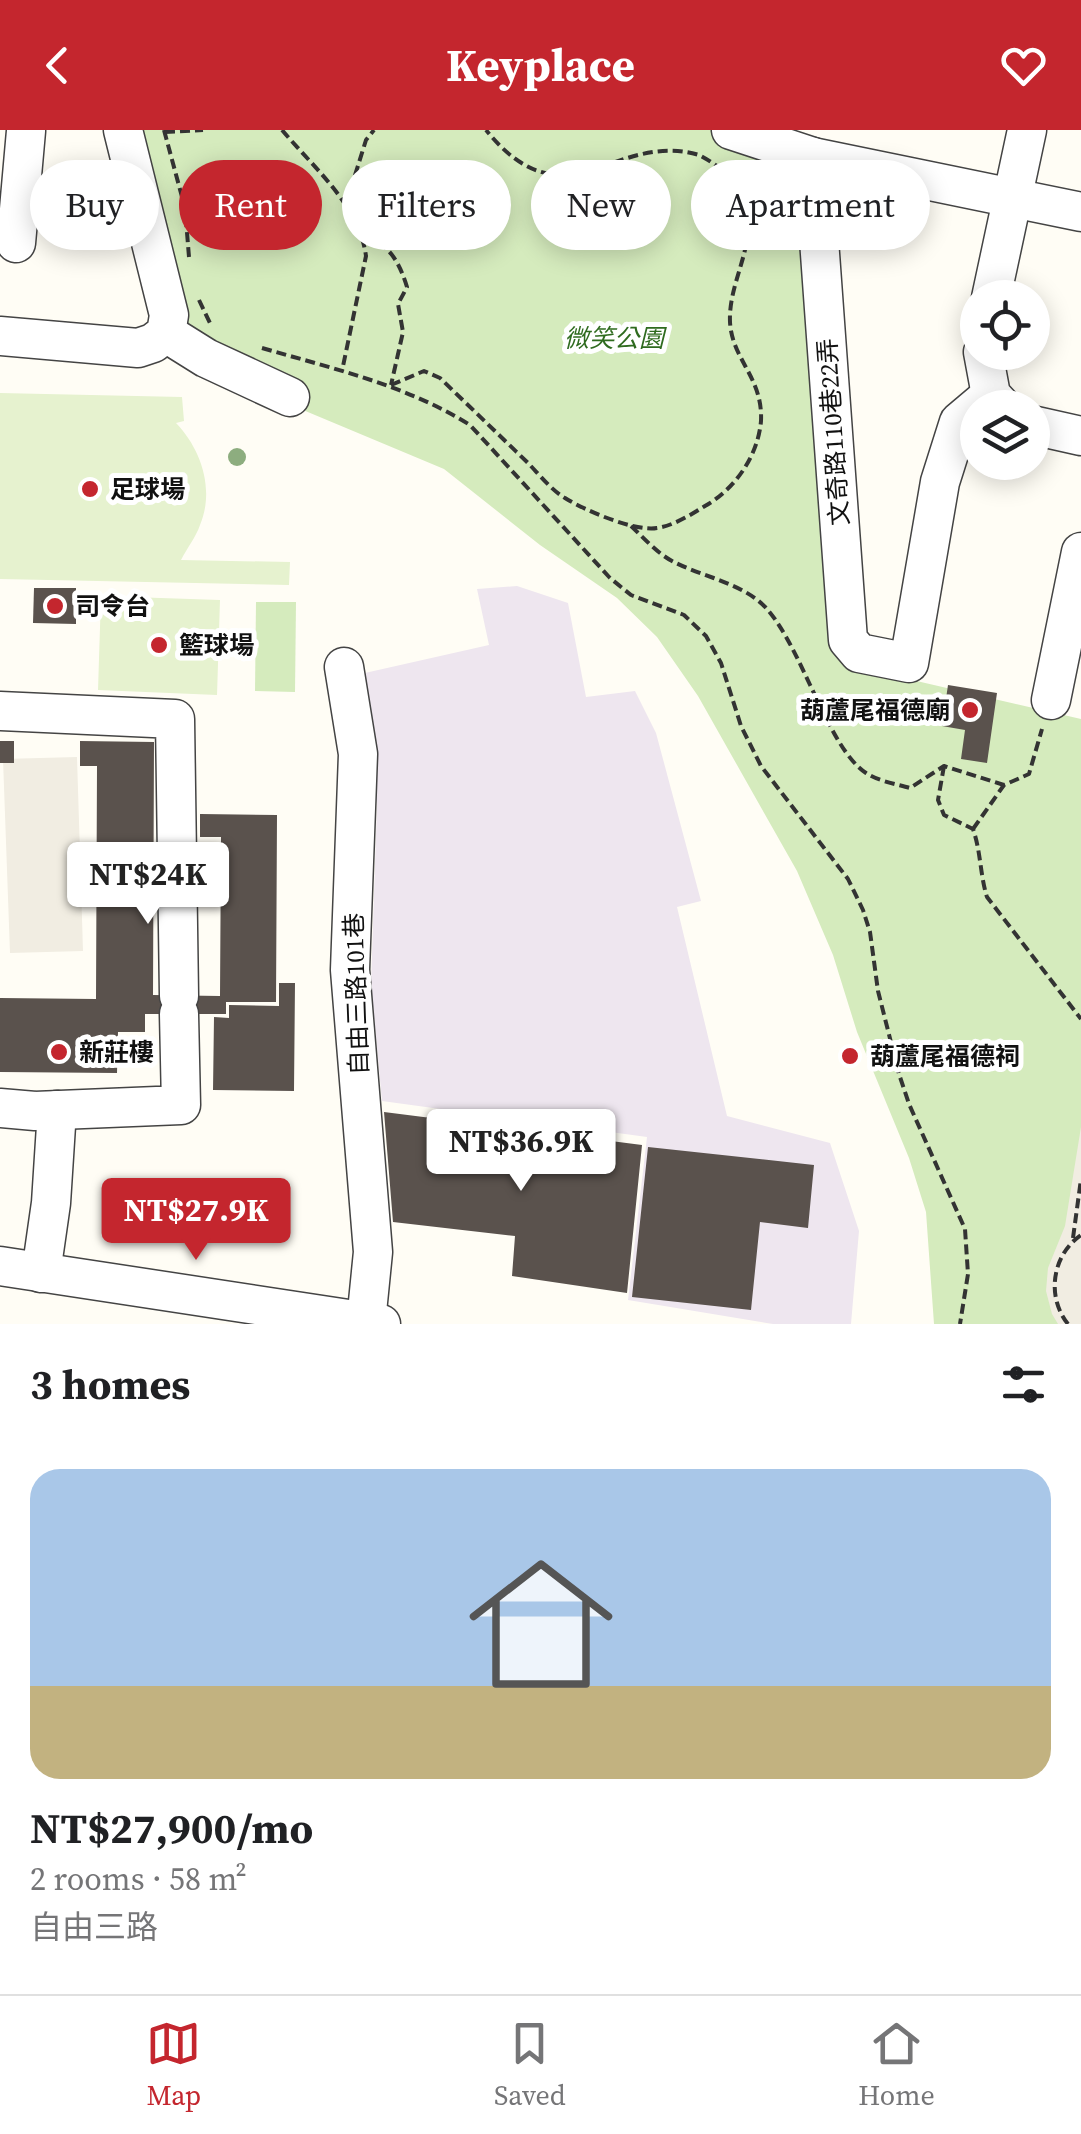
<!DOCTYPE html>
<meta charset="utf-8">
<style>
body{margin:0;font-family:"Source Serif 4","Noto Sans TC",serif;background:#f2f2f2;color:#202124;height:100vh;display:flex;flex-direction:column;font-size:38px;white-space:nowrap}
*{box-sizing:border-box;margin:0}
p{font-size:32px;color:#757577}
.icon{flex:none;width:55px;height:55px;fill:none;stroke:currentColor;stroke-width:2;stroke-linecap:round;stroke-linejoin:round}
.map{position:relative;height:1194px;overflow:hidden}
.side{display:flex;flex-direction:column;background:#fff;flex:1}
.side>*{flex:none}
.banner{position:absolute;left:30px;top:30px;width:1022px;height:90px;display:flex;gap:20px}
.fabs{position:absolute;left:960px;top:150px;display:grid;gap:20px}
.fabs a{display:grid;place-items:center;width:90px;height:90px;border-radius:50%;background:#fff;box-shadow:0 5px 25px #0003;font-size:50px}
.price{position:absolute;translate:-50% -85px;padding:0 22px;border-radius:10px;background:#fff;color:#222;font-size:32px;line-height:65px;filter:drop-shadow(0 2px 5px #0008)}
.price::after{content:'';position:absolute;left:50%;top:60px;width:30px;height:22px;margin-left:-15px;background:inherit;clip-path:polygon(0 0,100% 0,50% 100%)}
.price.selected{background:#c4262e;color:#fff}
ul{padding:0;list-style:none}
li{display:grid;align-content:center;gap:20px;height:530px;padding:0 30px}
li span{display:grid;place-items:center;height:310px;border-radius:30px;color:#555}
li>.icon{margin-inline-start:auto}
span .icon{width:180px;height:180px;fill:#fffc;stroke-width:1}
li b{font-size:42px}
h2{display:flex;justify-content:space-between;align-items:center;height:120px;padding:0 30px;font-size:42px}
.pill{padding:0 35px;border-radius:45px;background:#fff;box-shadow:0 5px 25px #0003;font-size:35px;line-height:90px}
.pill.selected{background:#c4262e;color:#fff}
header{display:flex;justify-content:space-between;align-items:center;height:130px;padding:0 30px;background:#c4262e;color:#fff;font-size:45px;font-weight:700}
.dock{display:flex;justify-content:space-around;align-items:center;height:140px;border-top:2px solid #e0e0e0;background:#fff;font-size:28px;color:#757577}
.dock a{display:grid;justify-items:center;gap:5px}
.dock .selected{color:#c4262e}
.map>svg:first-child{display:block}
.industrial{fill:#eee6ef}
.green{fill:#d5ebbd}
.pitch{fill:#e6f2cf}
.plaza{fill:#f1ede2}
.building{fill:#5a524d}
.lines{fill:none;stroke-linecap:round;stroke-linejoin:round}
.minor-casing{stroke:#444;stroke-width:41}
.path{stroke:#333;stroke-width:4;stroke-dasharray:10 5;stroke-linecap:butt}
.minor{stroke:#fff;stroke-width:38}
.tree{fill:#8dad7f}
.poi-dot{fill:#c4262e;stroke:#fff;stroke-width:4}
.labels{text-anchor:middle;stroke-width:10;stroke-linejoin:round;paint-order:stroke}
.park-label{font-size:25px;font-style:italic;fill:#2f6b1f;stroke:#fff}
.street-label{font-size:25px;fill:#111;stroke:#fff}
.poi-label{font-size:25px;font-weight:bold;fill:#111;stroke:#fff;text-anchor:start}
</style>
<header><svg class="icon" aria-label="back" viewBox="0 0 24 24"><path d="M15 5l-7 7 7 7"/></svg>Keyplace<svg class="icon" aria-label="heart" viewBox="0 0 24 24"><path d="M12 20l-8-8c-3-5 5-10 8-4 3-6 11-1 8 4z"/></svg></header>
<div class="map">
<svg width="1081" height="1194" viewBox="0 0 1081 1194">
<rect width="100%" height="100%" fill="#fffdf5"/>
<!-- industrial -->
<path class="industrial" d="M517,456L568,473L586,567L635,561L656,603L701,771L677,777L727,986L830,1013L859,1101L851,1194H773L628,1170L647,1007L382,971L371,854L377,675L356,545L489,515L477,459Z"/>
<!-- green -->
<g class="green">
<path d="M123,0H724L813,27L838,525L908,549L1081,589V1194H934L926,1082L909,1028L857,902L833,825L797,741L698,566L657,507L617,468L540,415L444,339L179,228Z"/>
<path d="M256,472H296L295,562L255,561Z"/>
</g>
<!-- pitch -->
<g class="pitch">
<path d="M0,263L182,267L184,291L176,293C201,319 215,359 200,395C196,407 187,418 181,430L290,432L289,455L0,449Z"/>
<path d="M101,466L220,470L217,565L98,560Z"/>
</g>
<!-- plaza -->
<g class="plaza">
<path d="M77,627L83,821L10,823L3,629Z"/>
<path d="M1081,997V1194H1058L1052,1184L1046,1161L1048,1138L1065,1096Z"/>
</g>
<!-- building -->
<g class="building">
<path d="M34,458H76V494L33,493Z"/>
<path d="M948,555L997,563L987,633L961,629L965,600L942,596Z"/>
<rect x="0" y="611" width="14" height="22"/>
<path d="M80,611L154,612L153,865L220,866L221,707H200V684L277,685L276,872H226V884H145V902H118L117,943L0,942V868L96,869L97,636H80Z"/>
<path d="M279,853H295L294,961L213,960L214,887L229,888V875L279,876Z"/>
<path d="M384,982L642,1015L627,1163L512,1146L515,1106L393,1092Z"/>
<path d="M648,1017L814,1035L808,1098L760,1092L751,1180L632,1167Z"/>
</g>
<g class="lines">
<defs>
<g id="minor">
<path d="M731,0L813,27L1081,82"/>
<path d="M813,27L848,510L859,523L909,533L940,352L959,292L991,265"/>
<path d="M16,113L26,1"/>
<path d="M991,168L1027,0"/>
<path d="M166,203L206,228L290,267"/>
<path d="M0,206L138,218L153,213L166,203L169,185L123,0"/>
<path d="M983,222L991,265L1003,278"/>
<path d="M1032,295L1081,306"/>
<path d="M344,537L358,624L350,840L373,1122L366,1192"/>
<path d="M1051,570L1081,422"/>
<path d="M0,581L175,589L179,866"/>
<path d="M0,978L35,981L181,975L179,884"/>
<path d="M0,1136L381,1194"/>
<path d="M41,1143L51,1073L57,980"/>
</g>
</defs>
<!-- minor casing -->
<use href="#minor" class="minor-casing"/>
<!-- path -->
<g class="path">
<path d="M164,0L185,78L189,127"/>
<path d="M282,0C314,38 359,75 366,126L342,241"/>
<path d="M165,2L203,0"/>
<path d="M346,74L366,10L374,0"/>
<path d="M364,107C389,112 400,134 407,157L398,174L403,202L391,255"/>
<path d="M199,170L210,193"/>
<path d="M262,218C334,239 406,255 470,295L610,448L631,465L684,485L706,506L721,533L741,596L761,636L848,749L863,780L870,802L878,861L899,944L909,974L965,1099L968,1144L960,1194"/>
<path d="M391,255L424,241L440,248C469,276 498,304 527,332C538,343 551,360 565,368C584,380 635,402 657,398C673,396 692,384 705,376C735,359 758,326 761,291C763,247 732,230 730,192C728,146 765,106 739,59C731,45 713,32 699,25C614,0 565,98 486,0"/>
<path d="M631,396C644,408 657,423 672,431C702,447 744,453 767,479C803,520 828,618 866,643C878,651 896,654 910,658L944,636L1004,655"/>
<path d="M944,636L938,670L944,685L973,699C981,722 980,745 987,767L1081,889"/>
<path d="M973,699L1004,655L1029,644L1042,599"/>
<path d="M1073,1108L1081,1049"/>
<path d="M1068,1194C1046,1167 1052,1125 1081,1105"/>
</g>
<!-- minor -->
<use href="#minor" class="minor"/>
</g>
<!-- trees -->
<circle class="tree" cx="237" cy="327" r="9"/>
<!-- markers -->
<g class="poi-dot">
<circle cx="90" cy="359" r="10"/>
<circle cx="55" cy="476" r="10"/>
<circle cx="159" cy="515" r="10"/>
<circle cx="970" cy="580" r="10"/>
<circle cx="59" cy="922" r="10"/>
<circle cx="850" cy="926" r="10"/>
</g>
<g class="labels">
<!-- park labels -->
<g class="park-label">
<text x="614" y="217">微笑公園</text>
</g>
<!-- street labels -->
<g class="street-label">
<text transform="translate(833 302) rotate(-94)" y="9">文奇路110巷22弄</text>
<text transform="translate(356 864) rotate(-92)" y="9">自由三路101巷</text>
</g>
<!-- poi labels -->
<g class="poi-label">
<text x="110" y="368">足球場</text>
<text x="75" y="485">司令台</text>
<text x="179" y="524">籃球場</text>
<text x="950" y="589" text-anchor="end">葫蘆尾福德廟</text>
<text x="79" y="931">新莊樓</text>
<text x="870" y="935">葫蘆尾福德祠</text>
</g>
</g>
</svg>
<div class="fabs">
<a><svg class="icon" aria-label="locate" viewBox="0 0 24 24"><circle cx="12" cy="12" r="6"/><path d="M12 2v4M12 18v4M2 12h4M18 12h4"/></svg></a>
<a><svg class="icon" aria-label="layers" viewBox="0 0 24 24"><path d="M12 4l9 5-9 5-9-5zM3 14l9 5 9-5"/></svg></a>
</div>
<b class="price" style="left:148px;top:797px">NT$24K</b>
<b class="price" style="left:521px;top:1064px">NT$36.9K</b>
<b class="price selected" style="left:196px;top:1133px">NT$27.9K</b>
<div class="banner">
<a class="pill">Buy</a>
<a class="pill selected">Rent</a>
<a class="pill">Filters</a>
<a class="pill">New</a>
<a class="pill">Apartment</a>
</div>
</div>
<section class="side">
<h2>3 homes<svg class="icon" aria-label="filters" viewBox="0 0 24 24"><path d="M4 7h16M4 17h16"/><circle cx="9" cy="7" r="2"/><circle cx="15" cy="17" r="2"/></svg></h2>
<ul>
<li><span style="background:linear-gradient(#a9c7e8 70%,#c2b280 0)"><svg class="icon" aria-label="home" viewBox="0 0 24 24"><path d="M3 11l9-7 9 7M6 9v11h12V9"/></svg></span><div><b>NT$27,900/mo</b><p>2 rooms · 58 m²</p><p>自由三路</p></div></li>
</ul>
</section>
<nav class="dock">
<a class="selected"><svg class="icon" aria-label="map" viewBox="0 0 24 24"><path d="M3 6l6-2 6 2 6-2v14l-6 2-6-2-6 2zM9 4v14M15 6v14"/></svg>Map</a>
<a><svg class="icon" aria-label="saved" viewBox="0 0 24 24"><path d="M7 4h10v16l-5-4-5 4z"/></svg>Saved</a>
<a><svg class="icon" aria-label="home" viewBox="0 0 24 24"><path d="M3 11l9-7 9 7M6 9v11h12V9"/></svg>Home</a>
</nav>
